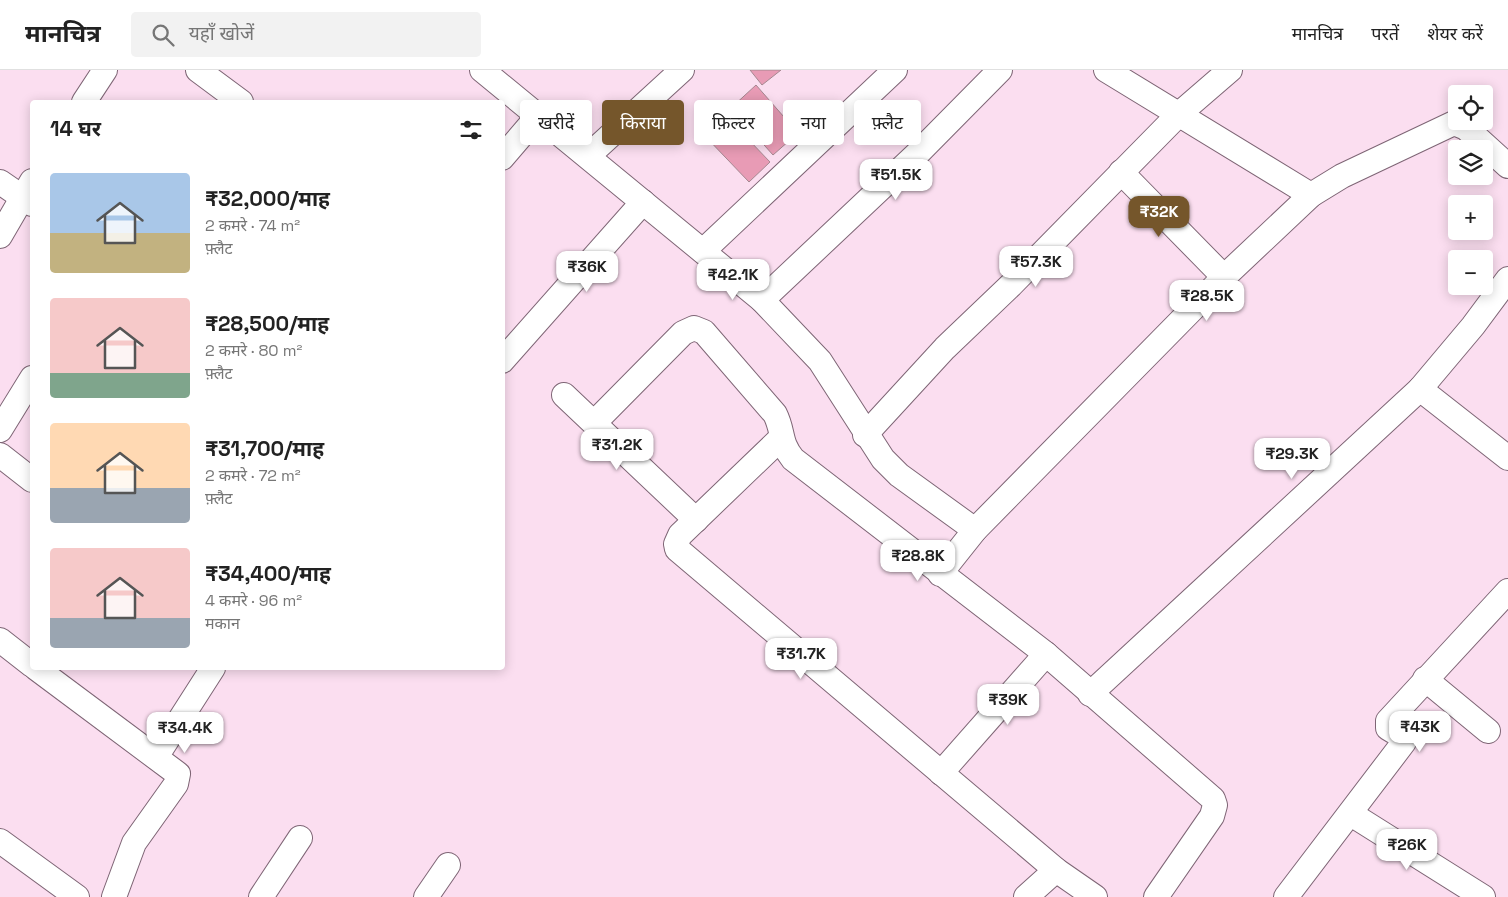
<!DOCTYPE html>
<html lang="hi">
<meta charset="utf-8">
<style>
body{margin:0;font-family:"Space Grotesk","Noto Sans Devanagari",sans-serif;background:#f2f2f2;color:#222;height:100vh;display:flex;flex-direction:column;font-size:19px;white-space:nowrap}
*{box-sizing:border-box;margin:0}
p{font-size:16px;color:#767676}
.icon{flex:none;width:28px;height:28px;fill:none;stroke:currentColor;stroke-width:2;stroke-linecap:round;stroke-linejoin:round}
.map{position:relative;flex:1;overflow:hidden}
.sheet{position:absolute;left:30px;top:30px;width:475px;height:570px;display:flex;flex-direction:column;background:#fff;border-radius:5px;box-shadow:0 2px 12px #0003}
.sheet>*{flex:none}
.top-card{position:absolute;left:520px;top:30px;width:475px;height:45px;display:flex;gap:10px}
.fabs{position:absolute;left:1448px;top:15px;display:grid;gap:10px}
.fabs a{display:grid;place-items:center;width:45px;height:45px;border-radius:5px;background:#fff;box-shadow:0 2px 12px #0003;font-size:25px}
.price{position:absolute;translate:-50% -42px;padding:0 11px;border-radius:10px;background:#fff;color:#222;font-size:16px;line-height:32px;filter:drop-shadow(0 1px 2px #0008)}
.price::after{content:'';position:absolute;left:50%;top:30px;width:15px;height:11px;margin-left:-8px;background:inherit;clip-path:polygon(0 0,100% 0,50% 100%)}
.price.selected{background:#75562b;color:#fff}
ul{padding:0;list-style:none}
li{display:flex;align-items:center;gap:15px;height:125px;padding:0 20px}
li span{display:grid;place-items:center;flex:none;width:140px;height:100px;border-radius:5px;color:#555}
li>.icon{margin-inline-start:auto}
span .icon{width:60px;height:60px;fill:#fffc;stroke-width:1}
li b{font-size:21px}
h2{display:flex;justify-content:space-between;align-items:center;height:60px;padding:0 20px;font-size:21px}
.pill{padding:0 18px;border-radius:5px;background:#fff;box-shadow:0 2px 12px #0003;font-size:18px;line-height:45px}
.pill.selected{background:#75562b;color:#fff}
header{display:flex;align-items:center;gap:30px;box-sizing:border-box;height:70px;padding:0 25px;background:#fff;border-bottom:1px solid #e0e0e0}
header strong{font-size:24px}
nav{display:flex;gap:28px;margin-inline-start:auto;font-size:18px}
.search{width:350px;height:45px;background:#f2f2f2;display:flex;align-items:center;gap:12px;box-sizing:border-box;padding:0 18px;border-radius:5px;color:#767676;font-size:19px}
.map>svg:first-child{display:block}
.building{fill:#e89bb5;stroke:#a58790}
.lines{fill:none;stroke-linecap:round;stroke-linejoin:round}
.street-casing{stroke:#7e6575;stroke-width:26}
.street{stroke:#fff;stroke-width:24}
</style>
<header>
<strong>मानचित्र</strong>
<div class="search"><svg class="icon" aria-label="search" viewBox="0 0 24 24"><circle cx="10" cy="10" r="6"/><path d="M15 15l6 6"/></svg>यहाँ खोजें</div>
<nav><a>मानचित्र</a><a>परतें</a><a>शेयर करें</a></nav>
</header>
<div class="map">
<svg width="1508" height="827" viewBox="0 0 1508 827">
<rect width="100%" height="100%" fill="#fbdef0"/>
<!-- building -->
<g class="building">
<path d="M750,0H781L762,15Z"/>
<path d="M756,15L798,63L773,85L731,38Z"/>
<path d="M725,45L770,92L749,112L704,65Z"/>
</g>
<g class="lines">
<defs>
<g id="street">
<path d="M198,0L241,32"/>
<path d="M482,0L762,230L820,291L883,389L899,405L975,460"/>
<path d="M1106,0L1311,125"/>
<path d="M84,32L105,0"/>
<path d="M588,86L682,0"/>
<path d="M502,88L538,46"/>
<path d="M1121,102L1224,207"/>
<path d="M0,112L32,134"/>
<path d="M0,166L32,111"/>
<path d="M703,181L895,0"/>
<path d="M762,230L918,83L1000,0"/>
<path d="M502,291L643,132"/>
<path d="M1420,319L1508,388"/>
<path d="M564,325L696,450"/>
<path d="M594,353L683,263L694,258L704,262L775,344C784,362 779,372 793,389L1046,584L1213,729L1215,735L1212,746L1156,827"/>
<path d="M0,360L32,308"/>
<path d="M865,365L945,278L1011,215L1179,44L1230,0"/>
<path d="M781,368L680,465L676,474L677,479L1056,800L1095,827"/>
<path d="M0,385L32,410"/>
<path d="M940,504L975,460L1224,207L1311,125L1342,106L1454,53L1466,58L1508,96"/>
<path d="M0,570L32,595"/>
<path d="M36,598L178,704L176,714L134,773L114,827"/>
<path d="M1425,609L1488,661"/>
<path d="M1090,624L1420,319L1473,256L1508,209"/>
<path d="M156,687L213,598"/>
<path d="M941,703L1046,584"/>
<path d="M1351,744L1483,827"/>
<path d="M0,771L77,827"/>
<path d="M261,827L300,768"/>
<path d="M426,827L448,795"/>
<path d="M1026,827L1056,800"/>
<path d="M1286,827L1404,672L1403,667L1388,658V651L1508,521"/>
</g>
</defs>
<!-- street casing -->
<use href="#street" class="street-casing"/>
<!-- street -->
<use href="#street" class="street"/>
</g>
</svg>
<div class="fabs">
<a><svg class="icon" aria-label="locate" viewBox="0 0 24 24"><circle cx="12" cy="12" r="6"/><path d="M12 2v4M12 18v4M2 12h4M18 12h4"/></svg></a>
<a><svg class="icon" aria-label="layers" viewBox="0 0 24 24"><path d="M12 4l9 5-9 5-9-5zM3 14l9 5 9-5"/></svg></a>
<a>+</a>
<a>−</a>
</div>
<b class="price" style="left:896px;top:131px">₹51.5K</b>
<b class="price selected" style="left:1159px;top:168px">₹32K</b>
<b class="price" style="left:1036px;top:218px">₹57.3K</b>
<b class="price" style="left:587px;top:223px">₹36K</b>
<b class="price" style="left:733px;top:231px">₹42.1K</b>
<b class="price" style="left:1207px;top:252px">₹28.5K</b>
<b class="price" style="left:617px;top:401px">₹31.2K</b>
<b class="price" style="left:1292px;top:410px">₹29.3K</b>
<b class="price" style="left:918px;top:512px">₹28.8K</b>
<b class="price" style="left:801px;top:610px">₹31.7K</b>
<b class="price" style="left:1008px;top:656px">₹39K</b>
<b class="price" style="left:1420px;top:683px">₹43K</b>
<b class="price" style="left:185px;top:684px">₹34.4K</b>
<b class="price" style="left:1407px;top:801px">₹26K</b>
<div class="top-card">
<a class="pill">खरीदें</a>
<a class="pill selected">किराया</a>
<a class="pill">फ़िल्टर</a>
<a class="pill">नया</a>
<a class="pill">फ़्लैट</a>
</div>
<section class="sheet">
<h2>14 घर<svg class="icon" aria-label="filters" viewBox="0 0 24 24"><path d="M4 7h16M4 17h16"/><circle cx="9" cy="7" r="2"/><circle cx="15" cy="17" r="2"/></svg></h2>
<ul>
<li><span style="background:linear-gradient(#a9c7e8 60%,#c2b280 0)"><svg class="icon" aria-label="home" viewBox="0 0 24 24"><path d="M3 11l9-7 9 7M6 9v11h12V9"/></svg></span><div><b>₹32,000/माह</b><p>2 कमरे · 74 m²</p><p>फ़्लैट</p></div></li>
<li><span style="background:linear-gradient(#f6c9c9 75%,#7fa58c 0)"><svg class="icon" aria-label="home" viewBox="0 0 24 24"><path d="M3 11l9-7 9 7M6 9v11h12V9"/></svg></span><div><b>₹28,500/माह</b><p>2 कमरे · 80 m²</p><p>फ़्लैट</p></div></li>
<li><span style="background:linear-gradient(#ffd9b3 65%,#9aa5b1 0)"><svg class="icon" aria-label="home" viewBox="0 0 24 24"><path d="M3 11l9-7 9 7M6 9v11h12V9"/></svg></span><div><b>₹31,700/माह</b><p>2 कमरे · 72 m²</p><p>फ़्लैट</p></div></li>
<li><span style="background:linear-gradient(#f6c9c9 70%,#9aa5b1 0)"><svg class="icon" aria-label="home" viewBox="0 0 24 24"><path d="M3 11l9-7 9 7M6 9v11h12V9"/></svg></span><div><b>₹34,400/माह</b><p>4 कमरे · 96 m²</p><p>मकान</p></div></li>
</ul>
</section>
</div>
